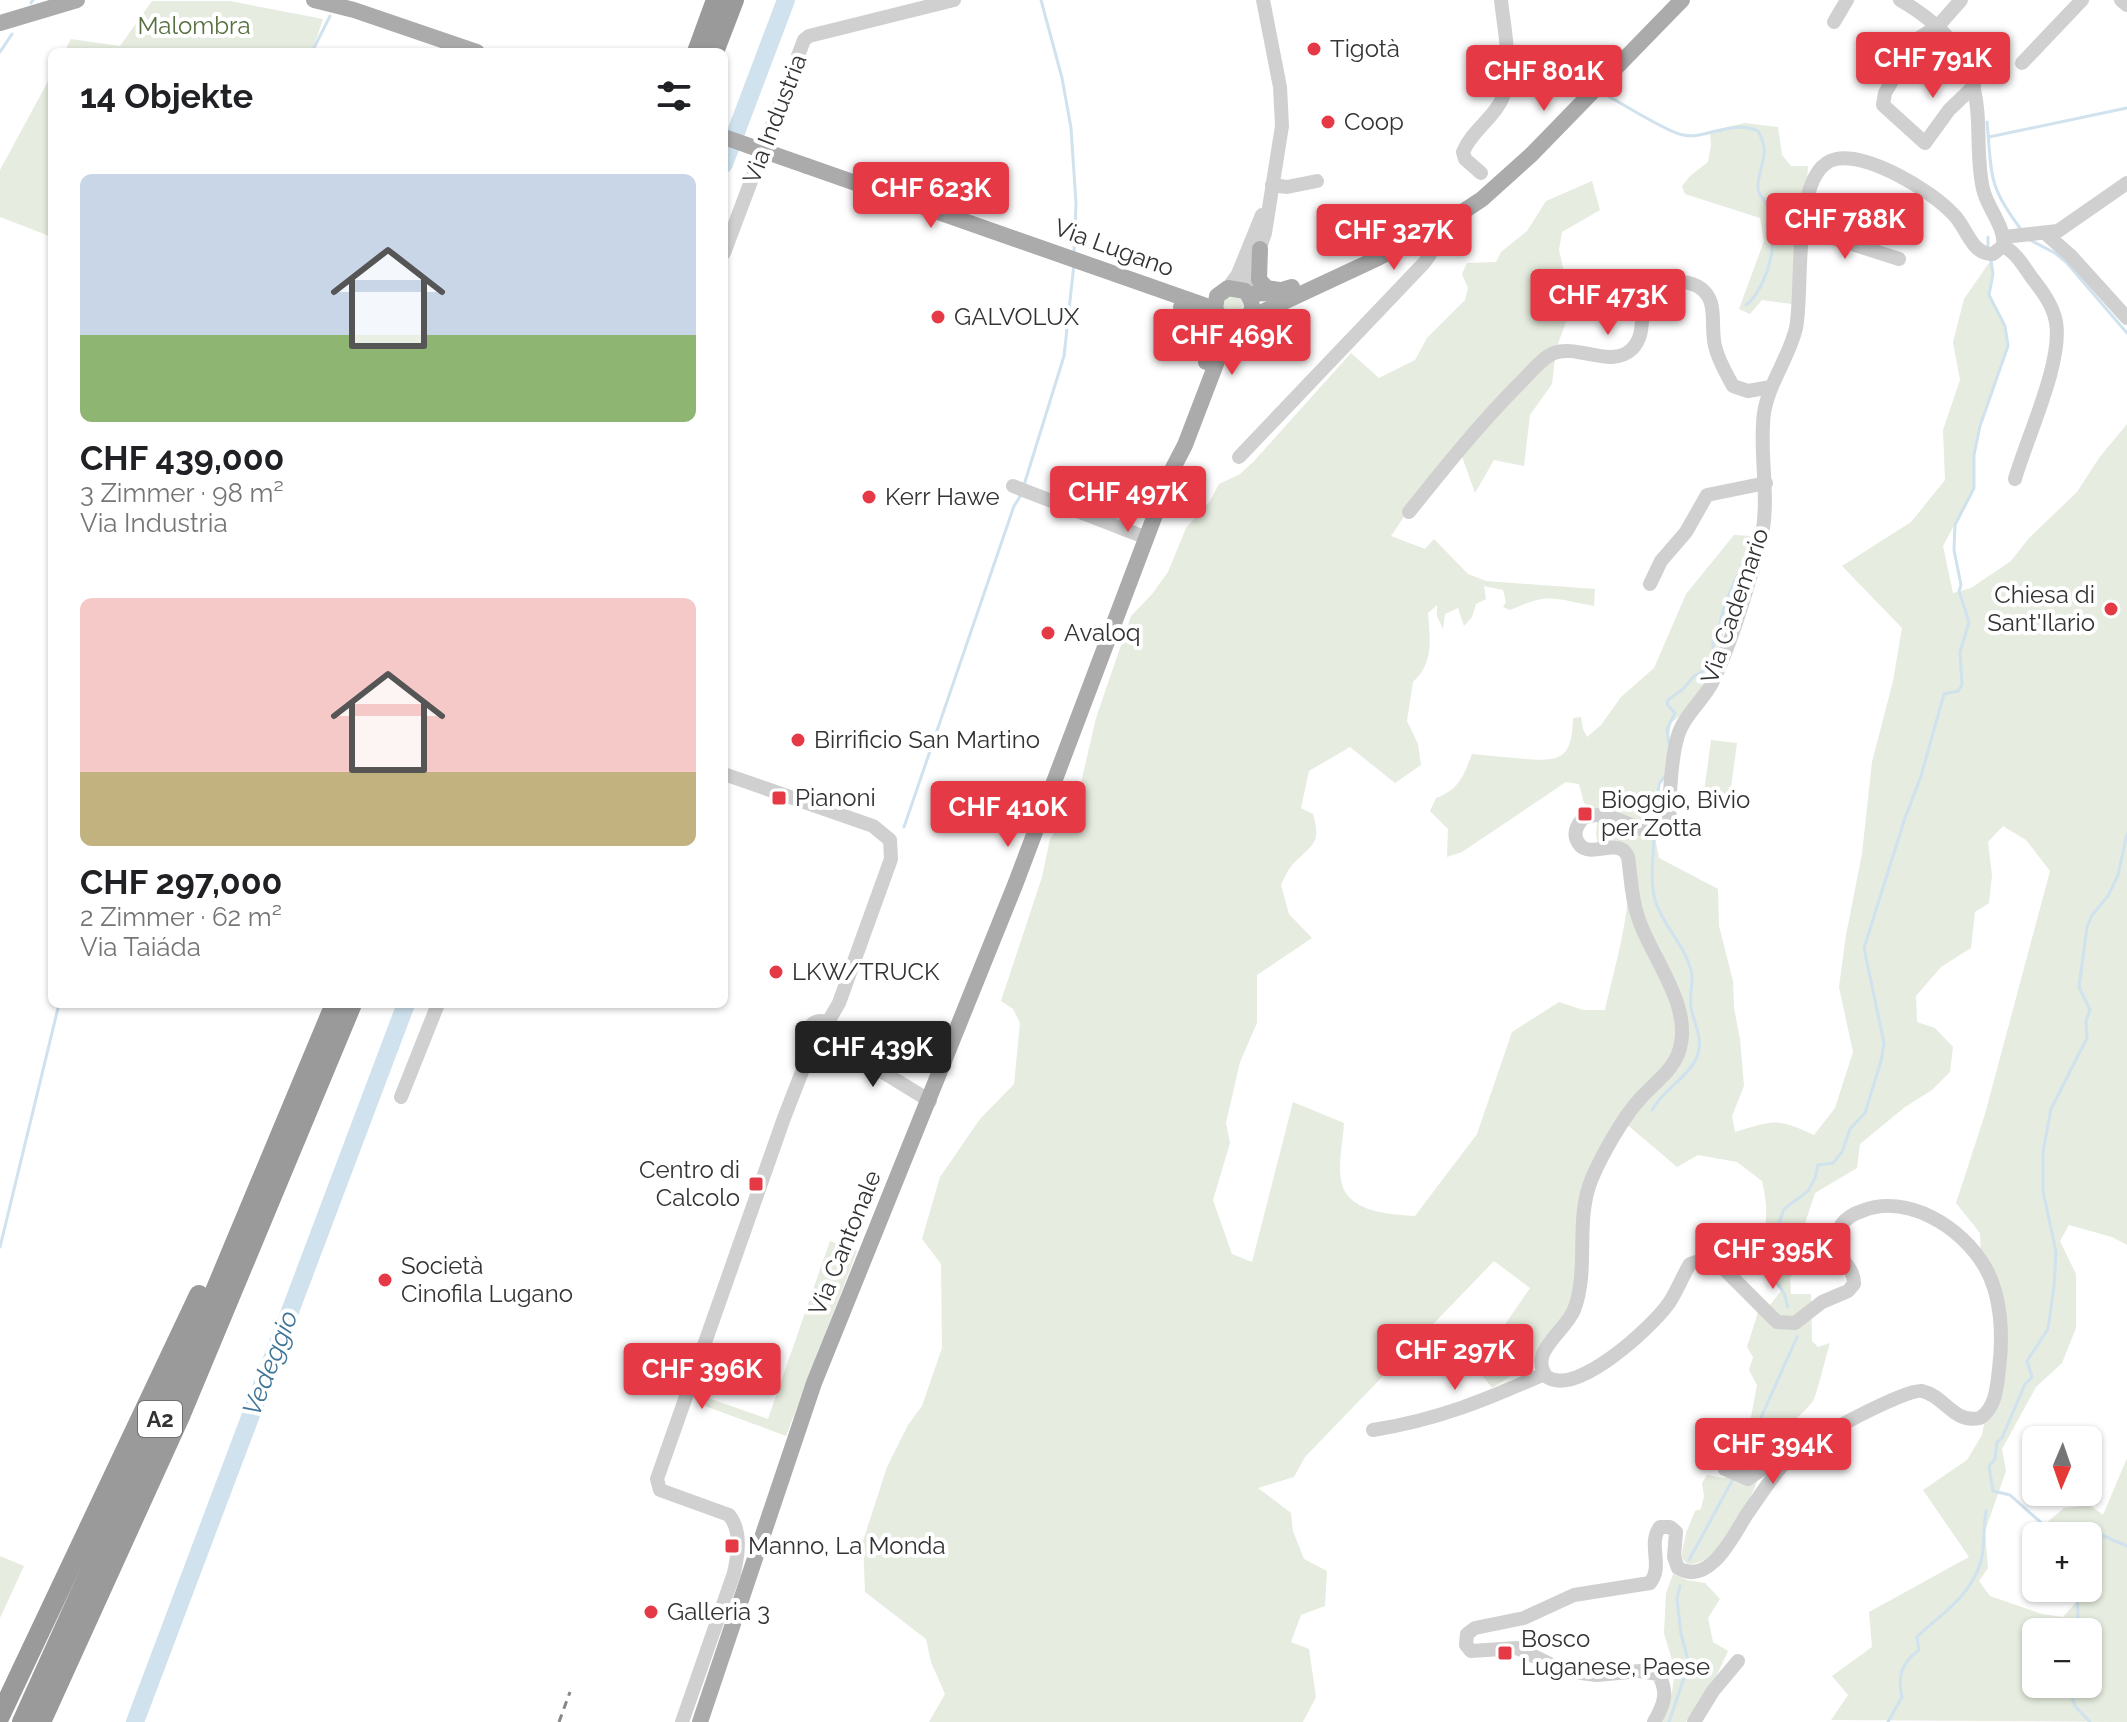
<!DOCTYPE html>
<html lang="de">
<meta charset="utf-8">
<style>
body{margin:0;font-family:Raleway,sans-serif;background:#f2f2f2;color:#202124;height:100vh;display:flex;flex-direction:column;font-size:30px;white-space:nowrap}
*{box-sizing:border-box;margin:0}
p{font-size:26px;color:#757577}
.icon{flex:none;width:44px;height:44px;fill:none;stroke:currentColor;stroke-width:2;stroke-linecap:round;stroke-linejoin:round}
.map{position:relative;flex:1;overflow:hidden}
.details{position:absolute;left:48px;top:48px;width:680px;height:960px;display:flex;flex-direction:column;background:#fff;border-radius:12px;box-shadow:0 2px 6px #0004}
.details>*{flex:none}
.needle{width:52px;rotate:182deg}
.controls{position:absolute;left:2022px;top:1426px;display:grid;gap:16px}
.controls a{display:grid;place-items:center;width:80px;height:80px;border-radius:12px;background:#fff;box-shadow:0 2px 6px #0004;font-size:40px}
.price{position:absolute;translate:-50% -68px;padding:0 18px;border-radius:8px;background:#e63946;color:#fff;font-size:26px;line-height:52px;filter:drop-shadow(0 2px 4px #0008)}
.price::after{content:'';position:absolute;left:50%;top:48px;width:24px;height:18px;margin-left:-12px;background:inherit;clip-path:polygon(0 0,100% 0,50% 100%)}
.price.active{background:#222;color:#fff}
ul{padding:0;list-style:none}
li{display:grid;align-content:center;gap:16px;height:424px;padding:0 32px}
li span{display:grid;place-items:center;height:248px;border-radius:12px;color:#555}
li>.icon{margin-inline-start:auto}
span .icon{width:144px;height:144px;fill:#fffc;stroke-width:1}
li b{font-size:34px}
h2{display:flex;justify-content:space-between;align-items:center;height:96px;padding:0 32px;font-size:34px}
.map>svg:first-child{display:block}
.green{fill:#e6ecdf;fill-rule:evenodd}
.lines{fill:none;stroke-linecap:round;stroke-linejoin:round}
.stream{stroke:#cfe2ee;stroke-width:3}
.river{stroke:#cfe2ee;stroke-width:18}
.minor{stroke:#d0d0d0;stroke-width:14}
.major{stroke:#ababab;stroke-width:16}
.highway{stroke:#9a9a9a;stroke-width:20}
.rail{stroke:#888;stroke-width:3;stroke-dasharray:8 6;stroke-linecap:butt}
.major-bridge{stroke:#ababab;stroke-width:16}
.poi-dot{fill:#e63946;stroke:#fff;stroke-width:3}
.labels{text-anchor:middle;stroke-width:8;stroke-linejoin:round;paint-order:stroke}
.shield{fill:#fff;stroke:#707070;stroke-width:2}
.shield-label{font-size:22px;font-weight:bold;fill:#333}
.park-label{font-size:24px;fill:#56703f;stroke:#fff}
.poi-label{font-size:24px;fill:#333;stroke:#fff;text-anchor:start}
.street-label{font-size:24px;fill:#333;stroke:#fff}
.water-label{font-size:26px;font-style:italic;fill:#3f7597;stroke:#fff}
</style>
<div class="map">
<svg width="2127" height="1722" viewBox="0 0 2127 1722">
<rect width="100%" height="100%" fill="#fff"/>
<!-- green -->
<g class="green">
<path d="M152,1H230L323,19L312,52H64L71,39L120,46Z"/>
<path d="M52,74V237L0,217V170Z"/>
<path d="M1745,123L1778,127L1782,155L1791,166H1808L1799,305L1762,300L1750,314L1739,309L1764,241L1760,218L1685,194L1682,186L1690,176L1708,162L1711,145L1710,131Z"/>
<path d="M1592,181L1600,210L1562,232L1559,250L1572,306L1556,349L1552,384L1530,415L1524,466L1494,460L1475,493L1460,451L1416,499L1391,536L1425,549L1434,539L1468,574L1486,581L1595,589L1594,606C1553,599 1550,592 1510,610L1503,607L1506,602L1503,590L1484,586L1486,599L1476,604L1472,617L1464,626L1458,608L1445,614L1443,629L1437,616V605L1428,613C1430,640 1434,663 1413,682L1407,721L1418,744L1421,765L1395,783L1350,747L1309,771L1301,808L1313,814C1321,843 1314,843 1294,863C1288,869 1285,877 1281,885L1289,914L1312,938L1257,975V1023L1240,1062L1226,1123L1230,1143L1213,1200L1232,1254L1252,1262L1293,1102L1344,1123C1343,1141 1338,1162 1341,1180C1346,1213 1390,1214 1415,1216L1477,1134L1512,1032L1559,1002L1583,1010H1605C1616,961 1633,908 1628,857L1599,850L1596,834L1598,815L1584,803L1579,784L1566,782L1462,852L1447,857L1448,829L1430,811L1436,798C1459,790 1464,775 1472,754C1490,756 1507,757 1525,759C1561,762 1572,758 1573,718L1581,717L1583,729L1587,737L1601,725L1621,697L1654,668L1686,594L1734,535L1751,536L1719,650L1692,706L1671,723L1664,775L1657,785L1669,809V820L1654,833L1659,858L1718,889L1719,926L1733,981L1734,1008L1740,1039L1744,1086L1732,1116L1735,1132C1774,1121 1775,1117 1814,1135L1835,1108L1853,1052L1839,987L1846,935L1862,854L1872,762L1893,681L1902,628L1842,566L1911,522L1945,480L1943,430L1960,380L1953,342L1964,299L1991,260L1993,274L1989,295L2005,326L2008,346L1980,426L1974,455V488L1943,546L1953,593L1971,588L2011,561L2029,538L2077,492L2099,458L2127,424V1245L2112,1237L2069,1225L2060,1241L2076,1274V1328L2062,1363L2036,1387L2002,1449L2006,1471L1985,1531L1988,1568L1979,1581L1990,1596L2042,1614L2063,1617L2077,1601L2070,1588H2088V1536H2050L2046,1523L2064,1508L2090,1505L2103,1515L2127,1458V1722L1831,1720L1848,1695L1832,1676L1872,1647L1869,1612L1969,1557L1923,1490L1967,1460L1982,1435L2000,1340L1981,1260L1980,1233L1956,1203L1985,1114L2050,871L2026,840L2003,826L1988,842L1992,875L1989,903L1975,912L1971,948L1941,967L1916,996L1917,1022L1935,1028L1953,1047L1950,1072L1932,1090L1905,1107L1860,1144L1857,1168L1815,1193L1797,1247L1798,1272L1790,1277L1791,1294H1811L1812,1341L1818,1347L1830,1343C1827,1352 1816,1398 1813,1401C1799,1420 1779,1428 1768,1451C1765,1456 1764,1462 1762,1468C1752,1497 1723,1567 1687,1564L1681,1557L1686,1533L1695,1511L1701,1509L1704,1496L1702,1483L1707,1475L1725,1478L1751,1417L1757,1385L1749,1370L1753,1357L1747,1347L1760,1306L1765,1311L1782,1290L1759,1250C1768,1226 1768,1206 1762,1181L1737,1162L1698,1155L1677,1167L1624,1122L1594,1175L1578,1290L1541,1357L1492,1388L1476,1367L1530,1288L1494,1261L1305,1457L1294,1477L1258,1488L1291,1513L1293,1531L1304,1559L1327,1571L1325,1606L1301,1615L1291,1642L1309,1649L1316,1697L1303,1722H929L945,1694L931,1662L926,1639L865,1592L863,1541L887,1467L908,1425L922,1406L942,1348L941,1264L922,1239L940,1177L980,1119L1014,1084L1020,1023L1013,1009L1001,1001L1042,877L1050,839L1078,796L1096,718L1131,616L1152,594L1168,572L1186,528L1210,501L1219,484L1240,474L1254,461L1351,353L1379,378L1415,360L1427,338L1465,300L1468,288L1462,274L1467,263L1496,262L1501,252L1527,231L1546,201ZM2036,1632H2088V1684H2036Z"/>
<circle cx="1233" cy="306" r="10"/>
<path d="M1711,740L1737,743L1730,795L1704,792Z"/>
<path d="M830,1241L857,1251L786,1436L705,1406L708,1398L768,1419Z"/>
<path d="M0,1556L24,1566L0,1618Z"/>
<path d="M1673,1574L1687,1580L1705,1583L1720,1599L1708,1618L1713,1642L1728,1651L1711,1688L1686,1722H1660L1672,1692L1675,1670L1664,1633L1666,1593Z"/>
</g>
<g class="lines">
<!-- stream -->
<g class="stream">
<path d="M1041,0L1062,78L1071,128L1076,203L1074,252"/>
<path d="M31,3L33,0"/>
<path d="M0,52L12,34"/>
<path d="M312,52L330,16"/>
<path d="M1604,94C1622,103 1666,132 1683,135C1704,140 1732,119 1758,131C1771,154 1760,162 1758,185C1757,196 1765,198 1768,207C1770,213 1767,220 1767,226C1768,237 1768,227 1771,237C1776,256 1761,294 1746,305"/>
<path d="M1987,122C1992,174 1987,184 2020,228"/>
<path d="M1989,137L2127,108"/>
<path d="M1988,237V246"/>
<path d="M2030,240L2055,253L2066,262L2127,333"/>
<path d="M1024,485L1064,356L1074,264"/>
<path d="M1669,744L1667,729L1675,713L1667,704L1668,700L1683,689L1694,676L1707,669L1713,653V641L1720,633C1718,614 1735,579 1745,563"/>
<path d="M1655,821L1659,784L1665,776"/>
<path d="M904,827L1014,506L1021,495"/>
<path d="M1652,1110C1663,1090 1686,1079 1696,1059C1704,1042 1696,1028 1692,1012C1687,998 1695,983 1691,970C1684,944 1663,926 1655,900C1650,881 1653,859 1654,839"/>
<path d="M0,1247L59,1004"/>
<path d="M1788,1307L1784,1293L1773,1278L1772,1270L1779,1247L1778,1226L1784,1209L1808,1191L1815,1178L1818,1165L1833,1163L1842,1152L1850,1129L1865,1113L1881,1061L1884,1043L1864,948L1905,818L1921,776L1944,694L1958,691L1962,685L1960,652L1969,622L1959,591L1961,585L1954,550L1955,525L1974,488V455L1980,426L2008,346L2005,326L1989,295L1993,274L1991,260"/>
<path d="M1738,1469L1797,1337"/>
<path d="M2056,1536L2010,1495L1993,1491L1989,1466L1995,1459L1997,1442L2002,1438L2025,1384L2032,1377L2027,1361L2048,1329L2054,1287L2056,1252L2043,1191V1152L2051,1109L2087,1038L2086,1021L2090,1010L2079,987L2087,927L2092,915L2108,896L2118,875L2127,834"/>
<path d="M2084,1536L2090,1530L2127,1546"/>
<path d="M1689,1560L1733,1479"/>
<path d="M2073,1632L2078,1616L2077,1588"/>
<path d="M2068,1684L2075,1706L2090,1722"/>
<path d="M1669,1722L1689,1663L1681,1634L1677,1598L1680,1586"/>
<path d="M1888,1722L1902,1697C1897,1676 1902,1662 1919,1650L1917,1637C1941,1614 1971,1596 1981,1561C1985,1545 1983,1528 1986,1511"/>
</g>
<!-- river -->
<g class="river">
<path d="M724,164L786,0"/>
<path d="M135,1722L406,1004"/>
</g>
<!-- minor -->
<g class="minor">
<path d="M1961,0L1938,26L1916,40L1885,93L1883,105L1925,143L1949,110L1974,86"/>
<path d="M2121,0L2127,5"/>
<path d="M1834,22L1847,0"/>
<path d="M2022,63L2082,0"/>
<path d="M1481,173L1465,159L1463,152C1470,134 1488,122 1498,106C1516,81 1504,30 1501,0"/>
<path d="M1272,185L1287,187L1317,181"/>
<path d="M1802,228L1899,259"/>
<path d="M2046,234L2071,256L2127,318"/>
<path d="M2004,237L2058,231L2127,183"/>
<path d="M2003,246C2016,252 2024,267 2032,278C2042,291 2053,305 2056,322C2063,362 2027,437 2015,479"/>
<path d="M724,253L804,40L809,36L954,0"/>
<path d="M1228,288L1238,274L1262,215"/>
<path d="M1245,291L1265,233L1282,126L1280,87L1263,0"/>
<path d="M1239,457L1424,263C1432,253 1437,243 1431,230"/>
<path d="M1013,486L1147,538"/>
<path d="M1409,512C1445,467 1481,422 1522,381C1531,372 1542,358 1554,353C1578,344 1611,369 1632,349C1650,331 1635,303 1650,286C1672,278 1708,278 1712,308C1714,321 1712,333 1715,346C1718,360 1726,373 1733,386L1748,391L1771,387"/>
<path d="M1650,584L1661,561L1686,532L1707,495L1766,483"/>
<path d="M724,774L873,826L890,840L891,859L839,1003L828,1022"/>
<circle cx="821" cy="1035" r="14"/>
<path d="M834,1042L930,1101"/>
<path d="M401,1097L438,1004"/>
<path d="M1373,1430C1437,1420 1486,1400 1544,1374"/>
<path d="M1731,1434L1725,1469L1748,1479L1766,1466L1787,1434L1796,1437L1804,1446"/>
<path d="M682,1722L734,1573C738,1555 742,1531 729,1515L660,1490L657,1479L784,1118L812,1046"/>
<path d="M1654,1722C1664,1705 1669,1692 1658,1674L1640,1671L1597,1675L1581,1673L1552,1665L1517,1648L1471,1651L1466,1645L1467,1634L1475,1628L1524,1618L1574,1595L1650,1583C1664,1566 1647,1544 1660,1527H1670L1676,1532L1674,1557L1678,1568C1710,1587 1734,1534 1747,1514C1762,1493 1777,1468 1796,1452C1811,1440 1906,1388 1922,1391C1945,1396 1953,1424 1980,1418C1996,1408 1997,1386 1999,1369C2003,1337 2002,1296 1985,1267C1962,1227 1907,1193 1862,1211C1850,1215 1840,1222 1837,1235C1830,1256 1855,1264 1854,1284L1848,1291L1822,1302L1795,1323L1777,1322L1716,1261L1707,1258L1690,1264C1682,1277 1677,1291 1669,1303C1652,1327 1577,1397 1547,1377C1527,1353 1565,1332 1574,1310C1590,1268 1574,1221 1592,1178C1602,1155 1622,1119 1639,1100C1652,1085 1671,1072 1678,1054C1696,1008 1650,957 1638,917C1631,897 1631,877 1628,857C1625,852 1625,850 1618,848C1604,845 1583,859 1576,838C1574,830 1578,825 1582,819C1609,804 1635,835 1661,832C1666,828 1666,829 1668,823C1671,814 1669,802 1670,793C1671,775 1672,756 1677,739C1682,717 1702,702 1712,683C1732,642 1745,595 1758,551C1773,503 1758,459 1764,413C1769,382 1789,358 1796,328C1804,292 1790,168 1836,159C1868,153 1931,190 1953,214C1967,227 1971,255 1993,254L2003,246C2006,227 1987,208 1983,189C1978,168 1979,144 1978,122C1976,62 1950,29 1900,0"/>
<path d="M1694,1722L1713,1691L1738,1661"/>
</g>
<!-- major -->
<g class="major">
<path d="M314,0L354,10L477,52"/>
<path d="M0,23L77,0"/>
<path d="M807,166L1215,309"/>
<path d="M1260,249L1259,280L1267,288L1279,290"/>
<path d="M1248,294L1271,293L1292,287"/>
<path d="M1181,307C1200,315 1209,325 1209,346"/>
<path d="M1245,320L1378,258L1455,217L1482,199L1532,154L1682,0"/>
<path d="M1206,362L1218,325V317"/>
<path d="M700,1722L814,1383L1015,885L1172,470L1185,445L1229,330C1244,318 1262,313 1245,291L1228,288L1217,296L1215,309L1223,321L1240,323"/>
</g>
<!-- highway -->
<g class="highway">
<path d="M697,52L716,0"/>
<path d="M714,52L734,0"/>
<path d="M0,1716L199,1295"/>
<path d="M22,1722L195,1339L335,1004"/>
<path d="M41,1722L181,1414L352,1004"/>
</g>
<!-- rail -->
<path class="rail" d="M559,1722L570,1692"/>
<!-- major-bridge -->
<path class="major-bridge" d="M724,137L807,166"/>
</g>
<!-- markers -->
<g class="poi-dot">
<circle cx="1314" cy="49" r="8"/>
<circle cx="1328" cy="122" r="8"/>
<circle cx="938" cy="317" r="8"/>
<circle cx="869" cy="497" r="8"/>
<circle cx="2111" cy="609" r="8"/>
<circle cx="1048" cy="633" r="8"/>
<circle cx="798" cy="740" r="8"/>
<rect x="771" y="790" width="16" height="16" rx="4"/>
<rect x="1577" y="806" width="16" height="16" rx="4"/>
<circle cx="776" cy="972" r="8"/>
<rect x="748" y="1176" width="16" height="16" rx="4"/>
<circle cx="385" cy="1280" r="8"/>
<rect x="724" y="1538" width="16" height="16" rx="4"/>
<circle cx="651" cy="1612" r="8"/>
<rect x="1497" y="1645" width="16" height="16" rx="4"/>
</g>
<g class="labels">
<!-- shield labels -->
<rect class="shield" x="138" y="1401" width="44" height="36" rx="6"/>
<g class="shield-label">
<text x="160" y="1427">A2</text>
</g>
<!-- park labels -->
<g class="park-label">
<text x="194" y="34">Malombra</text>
</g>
<!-- poi labels -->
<g class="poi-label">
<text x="1330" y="57">Tigotà</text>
<text x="1344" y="130">Coop</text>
<text x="954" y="325">GALVOLUX</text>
<text x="885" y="505">Kerr Hawe</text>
<text x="2095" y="603" text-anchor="end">Chiesa di<tspan x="2095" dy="28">Sant'Ilario</tspan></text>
<text x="1064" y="641">Avaloq</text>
<text x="814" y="748">Birrificio San Martino</text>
<text x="795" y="806">Pianoni</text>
<text x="1601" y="808">Bioggio, Bivio<tspan x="1601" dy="28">per Zotta</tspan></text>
<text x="792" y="980">LKW/TRUCK</text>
<text x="740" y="1178" text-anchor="end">Centro di<tspan x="740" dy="28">Calcolo</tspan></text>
<text x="401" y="1274">Società<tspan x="401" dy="28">Cinofila Lugano</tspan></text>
<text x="748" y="1554">Manno, La Monda</text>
<text x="667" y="1620">Galleria 3</text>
<text x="1521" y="1647">Bosco<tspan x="1521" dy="28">Luganese, Paese</tspan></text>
</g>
<!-- street labels -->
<g class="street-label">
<text transform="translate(775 119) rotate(-69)" y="8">Via Industria</text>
<text transform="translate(1114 248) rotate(20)" y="8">Via Lugano</text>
<text transform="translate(1735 606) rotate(-71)" y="8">Via Cademario</text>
<text transform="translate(845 1243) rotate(-68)" y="8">Via Cantonale</text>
</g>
<!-- water labels -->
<g class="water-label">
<text transform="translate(270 1363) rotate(-69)" y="9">Vedeggio</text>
</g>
</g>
</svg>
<div class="controls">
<a><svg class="needle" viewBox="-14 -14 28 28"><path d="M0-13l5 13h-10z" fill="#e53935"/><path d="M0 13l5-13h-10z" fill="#757577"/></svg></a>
<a>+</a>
<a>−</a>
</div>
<b class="price" style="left:1933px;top:100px">CHF 791K</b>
<b class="price" style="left:1544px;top:113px">CHF 801K</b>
<b class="price" style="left:931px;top:230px">CHF 623K</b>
<b class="price" style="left:1845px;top:261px">CHF 788K</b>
<b class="price" style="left:1394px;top:272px">CHF 327K</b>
<b class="price" style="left:1608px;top:337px">CHF 473K</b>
<b class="price" style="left:1232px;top:377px">CHF 469K</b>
<b class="price" style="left:1128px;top:534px">CHF 497K</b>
<b class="price" style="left:1008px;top:849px">CHF 410K</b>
<b class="price active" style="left:873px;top:1089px">CHF 439K</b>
<b class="price" style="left:1773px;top:1291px">CHF 395K</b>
<b class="price" style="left:1455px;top:1392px">CHF 297K</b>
<b class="price" style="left:702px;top:1411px">CHF 396K</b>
<b class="price" style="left:1773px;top:1486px">CHF 394K</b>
<section class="details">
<h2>14 Objekte<svg class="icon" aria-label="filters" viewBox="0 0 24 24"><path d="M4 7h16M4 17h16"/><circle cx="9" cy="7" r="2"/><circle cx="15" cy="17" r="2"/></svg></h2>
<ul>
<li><span style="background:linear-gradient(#c9d6e8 65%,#8fb573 0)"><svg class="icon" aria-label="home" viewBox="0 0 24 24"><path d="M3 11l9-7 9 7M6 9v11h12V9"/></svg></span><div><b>CHF 439,000</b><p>3 Zimmer · 98 m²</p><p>Via Industria</p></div></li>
<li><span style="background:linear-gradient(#f6c9c9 70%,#c2b280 0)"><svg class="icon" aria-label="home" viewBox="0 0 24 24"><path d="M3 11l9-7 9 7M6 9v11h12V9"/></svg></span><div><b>CHF 297,000</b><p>2 Zimmer · 62 m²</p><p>Via Taiáda</p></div></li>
</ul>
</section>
</div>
